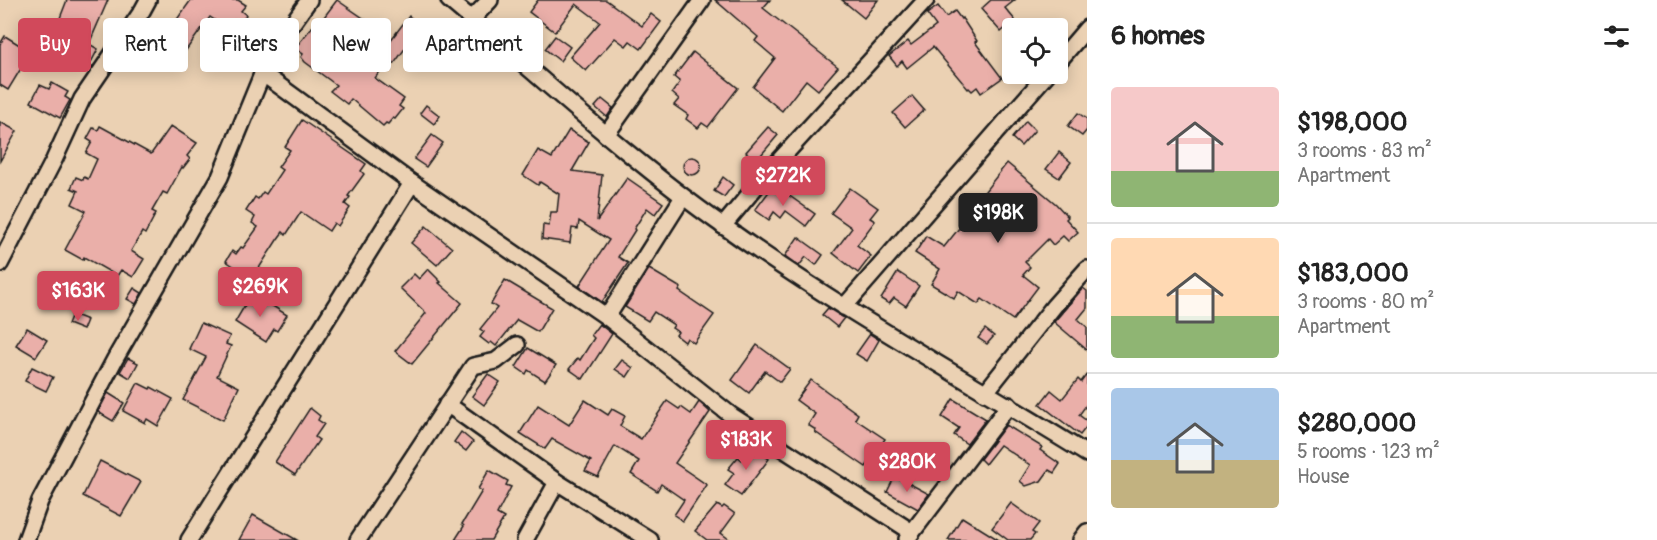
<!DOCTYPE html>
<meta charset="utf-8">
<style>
body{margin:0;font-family:Pangolin,sans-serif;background:#f2f2f2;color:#222;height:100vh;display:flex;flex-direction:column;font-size:22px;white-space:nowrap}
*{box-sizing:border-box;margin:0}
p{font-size:20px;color:#767676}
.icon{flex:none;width:33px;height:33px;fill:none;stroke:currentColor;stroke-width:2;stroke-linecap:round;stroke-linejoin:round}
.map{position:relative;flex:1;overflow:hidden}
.panel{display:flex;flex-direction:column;background:#fff;width:570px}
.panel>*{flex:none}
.guide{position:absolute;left:18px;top:18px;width:570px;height:54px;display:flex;gap:12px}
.tools{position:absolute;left:1002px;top:18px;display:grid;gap:12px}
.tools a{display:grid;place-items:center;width:66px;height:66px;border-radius:6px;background:#fff;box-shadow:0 3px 15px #0003;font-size:30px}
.price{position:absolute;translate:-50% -51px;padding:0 14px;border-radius:6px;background:#d1495b;color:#fff;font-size:20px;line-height:39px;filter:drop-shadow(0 2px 3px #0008)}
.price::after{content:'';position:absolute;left:50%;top:36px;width:18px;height:14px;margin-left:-9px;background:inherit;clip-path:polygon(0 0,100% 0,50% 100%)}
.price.active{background:#222;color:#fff}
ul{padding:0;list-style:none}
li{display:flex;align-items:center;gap:18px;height:150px;padding:0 24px}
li+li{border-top:2px solid #e0e0e0}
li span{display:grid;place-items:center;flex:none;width:168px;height:120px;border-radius:6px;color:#555}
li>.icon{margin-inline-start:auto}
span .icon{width:72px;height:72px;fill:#fffc;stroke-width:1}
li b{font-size:26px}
h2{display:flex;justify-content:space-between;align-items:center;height:72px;padding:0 24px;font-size:26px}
.pill{padding:0 21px;border-radius:6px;background:#fff;box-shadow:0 3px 15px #0003;font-size:21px;line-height:54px}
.pill.active{background:#d1495b;color:#fff}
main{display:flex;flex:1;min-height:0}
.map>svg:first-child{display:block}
.building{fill:#eaafa9;stroke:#1c1c1c;stroke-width:1.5}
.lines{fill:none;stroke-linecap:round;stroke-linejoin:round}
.minor-casing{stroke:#1c1c1c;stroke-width:20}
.minor{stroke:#ebd1b3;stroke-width:15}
</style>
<main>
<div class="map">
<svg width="1087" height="540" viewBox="0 0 1087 540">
<rect width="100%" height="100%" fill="#ebd1b3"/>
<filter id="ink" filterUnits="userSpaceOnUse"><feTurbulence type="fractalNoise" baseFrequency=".0167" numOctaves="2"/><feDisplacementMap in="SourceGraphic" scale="12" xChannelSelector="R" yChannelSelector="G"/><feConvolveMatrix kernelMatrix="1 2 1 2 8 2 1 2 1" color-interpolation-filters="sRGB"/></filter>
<g filter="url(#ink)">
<!-- building -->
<g class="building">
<path d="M67,0H108L89,44L98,49L88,68L80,64L78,68L64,61L67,57L59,52L74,24L60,18Z"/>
<path d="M191,0H238L246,5L241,11L246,15L238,27L235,20L229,30L210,17L184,53L159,35L169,22L173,25Z"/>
<path d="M337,0L366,20L346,47L371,66L409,16L421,26L394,64L389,60L375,78L404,99L399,106L403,109L395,119L393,118L388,124L386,123L383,126L351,99L347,104L330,91L336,85L305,62L301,57L303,54L295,48L312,27L315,29Z"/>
<path d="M538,0H606L642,26L651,14L661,22L641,49L630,41L626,46L615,38L586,71L570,57L600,22L576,4L555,32L529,12Z"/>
<path d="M715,0H770L763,8L838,67L818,90L806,80L782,111L753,87L775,58L755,41L758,37Z"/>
<path d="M842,0H878L864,18Z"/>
<path d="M991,0H1015L1005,8L1015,20L1001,32L981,9Z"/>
<path d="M938,6L946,17L955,11L961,19L962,18L977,41L975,42L1002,78L981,93L977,87L972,91L969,88L968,89L933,47L907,68L902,61L897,66L889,56L908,41L911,45L936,26L927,14Z"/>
<path d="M5,36L31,52L8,90L0,85V44Z"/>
<path d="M555,36L570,47L560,61L545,49Z"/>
<path d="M693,52L738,88L708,127L702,123L698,128L686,119L688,115L674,105L679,99L672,93L680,82L674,77Z"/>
<path d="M52,83L68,92L65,97L70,100L60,118L31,102L40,85L49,89Z"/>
<path d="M912,96L924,110L905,127L893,113Z"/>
<path d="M602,99L613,108L607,117L595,107Z"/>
<path d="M426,105L440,116L434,124L420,113Z"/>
<path d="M1078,113L1087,119V130L1082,136L1068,126Z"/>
<path d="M302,120L366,164L361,171L364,174L348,196L350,197L345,204L350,208L338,226L334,223L329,231L301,212L286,235L283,232L277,240L259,268L262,270L253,284L232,270L235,267L226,261L232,251L236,254L241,247L243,248L258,227L252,223L255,217L246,211L255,197L258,199L263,192L266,194L282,170L278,167L290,150L285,147Z"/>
<path d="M1026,121L1035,130L1021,146L1012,138Z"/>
<path d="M0,122L17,131L0,161Z"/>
<path d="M100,126L151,154L171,126L197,143L187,156L190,159L183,168L182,167L167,194L163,192L152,211L156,213L145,234L142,232L131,251L144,259L133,277L121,270L117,276L84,257L83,260L65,250L86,211L72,204L78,191L71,188L76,177L83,180L84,177L88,179L97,159L86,153L92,142L87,139L93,128L98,130Z"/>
<path d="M768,127L778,135L756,161L746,152Z"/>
<path d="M569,130L589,142L572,171L602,175L597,221L627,178L663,203L655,214L647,208L634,229L635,230L618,257L628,263L602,302L579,286L609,240L579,221L578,229L572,228L570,243L542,239L543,225L549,226L551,212H557L559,194L540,182L538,185L523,175L538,150L552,158Z"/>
<path d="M432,135L443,143L426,167L414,159Z"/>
<path d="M1059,152L1071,162L1059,178L1046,169Z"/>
<circle cx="692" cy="166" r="9"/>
<path d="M1007,163L1056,204L1068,217L1066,219L1078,232L1068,241L1063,236L1053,245L1048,239L1025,262L1030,267L1023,275L1038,287L1013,320L982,299L978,304L958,291L954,298L931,284L940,269L915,253L926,236L944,247L960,227L963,229L979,208L971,202L978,192L982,195Z"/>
<path d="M723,177L733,185L724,197L714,191Z"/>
<path d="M774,185L815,214L806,226L786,211L781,218L774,212L769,220L755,210Z"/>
<path d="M850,188L878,208L870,218L875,221L857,245L871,256L858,273L833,253L852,228L831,213Z"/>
<path d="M426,226L452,248L437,265L411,243Z"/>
<path d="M798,237L823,255L816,265L806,257L799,266L785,256Z"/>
<path d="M428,269L441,282L439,283L462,303L412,364L395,351L426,313L400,288L414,274L419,279Z"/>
<path d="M649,269L681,288L679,291L714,315L694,343L687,338L685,342L676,335L678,332L672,328L674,325L654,312L648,321L625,307Z"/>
<path d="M898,272L919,286L906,306L894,298L889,304L881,299Z"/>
<path d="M505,280L552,308L538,332L517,320L496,346L491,342L489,344L480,337L484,332L480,329L497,308L491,304Z"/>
<path d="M134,288L142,293L136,304L127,299Z"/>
<path d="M1083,288L1087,291V308L1078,319L1087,327V350L1054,322Z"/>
<path d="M252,293L287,315L277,331L274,329L266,342L235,322Z"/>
<path d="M828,308L844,318L837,327L822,315Z"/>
<path d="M72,314L87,320L83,330L68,324Z"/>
<path d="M201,323L230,336L226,344L231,346L217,376L239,387L223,420L183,400L206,357L189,349Z"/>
<path d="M599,324L612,334L583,379L569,369L578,358L580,360L594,338L591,335Z"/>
<path d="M27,328L47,340L36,357L16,345Z"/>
<path d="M985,329L994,336L987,344L978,338Z"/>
<path d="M870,334L879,340L867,361L856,354Z"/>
<path d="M757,345L790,369L780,382L765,371L749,393L732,380Z"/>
<path d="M528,348L556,365L545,381L528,370L526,374L516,367Z"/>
<path d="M128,358L138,363L130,378L120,372Z"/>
<path d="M622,360L633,368L627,377L615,369Z"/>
<path d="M32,367L53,377L46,391L25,381Z"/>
<path d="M488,374L500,382L484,405L472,396Z"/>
<path d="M1087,374V404L1079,415L1087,421V426L1080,435L1040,404L1051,390L1062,399L1078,379L1081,382Z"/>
<path d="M811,380L858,414L855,419L885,439L866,467L815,432L816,430L808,425L815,414L796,400Z"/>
<path d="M138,383L150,389L151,387L173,399L158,426L147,419L145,423L123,411Z"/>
<path d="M108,393L124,403L113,421L98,412Z"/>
<path d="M953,399L986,419L967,444L954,435L959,428L942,417Z"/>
<path d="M585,400L608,415L612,409L625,416L620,426L641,439L667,401L679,409L681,407L691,414L699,402L710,412L675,463L707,485L683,521L674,515L684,500L661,484L657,491L631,474L639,461L615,446L598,477L585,471L591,461L552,439L545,449L520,433L538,405L569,425Z"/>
<path d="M310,408L320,416L318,420L324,424L315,437L319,440L295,475L275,462Z"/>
<path d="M1006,425L1042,447L1040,450L1060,464L1054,473L1049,470L1041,481L1026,486L1020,481L1030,465L1000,445L985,464L980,459Z"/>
<path d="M461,432L473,442L466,451L454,442Z"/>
<path d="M752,447L769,459L741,496L725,485L734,473L728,469L738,457L742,460Z"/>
<path d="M100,461L141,482L121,516L83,496Z"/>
<path d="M489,470L508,481L506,485L511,487L497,514L504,518L491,540H455L464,526L462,524L482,491L478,489Z"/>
<path d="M895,476L929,494L918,509L887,492Z"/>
<path d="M1011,503L1039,523L1032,532L1035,534L1030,540H1008L992,528Z"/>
<path d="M717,505L722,508L724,506L735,514L721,533L730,540H707L695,531Z"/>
<path d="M253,515L297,540H239Z"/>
<path d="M962,517L999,540H948Z"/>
</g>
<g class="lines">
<defs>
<g id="minor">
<path d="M449,0C540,76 626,157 722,225C839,309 965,378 1087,454"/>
<path d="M472,19L490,0"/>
<path d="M1058,62L1087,28"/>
<path d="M262,73L412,183L607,317L732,416L912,532"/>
<path d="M606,135L702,0"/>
<path d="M723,226L764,177L926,0"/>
<path d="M0,264L54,160L82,99L142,11L148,0"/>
<path d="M844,307L1047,74"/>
<path d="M607,317L683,197"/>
<path d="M985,393L1054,306L1087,269"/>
<path d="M447,404L557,482L650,540"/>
<path d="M907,539L1009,405"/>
<path d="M26,540L40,501L115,359L220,177L270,55L309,0"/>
<path d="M189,540L412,183"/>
<path d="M358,540L473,366L496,361L517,345"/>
<path d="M525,540L557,482"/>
<path d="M1081,540L1087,532"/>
</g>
</defs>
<!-- minor casing -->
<use href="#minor" class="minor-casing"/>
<!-- minor -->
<use href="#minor" class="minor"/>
</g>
</g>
</svg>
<div class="tools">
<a><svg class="icon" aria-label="locate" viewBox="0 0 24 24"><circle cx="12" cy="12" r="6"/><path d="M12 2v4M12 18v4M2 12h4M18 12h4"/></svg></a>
</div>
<b class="price" style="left:783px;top:207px">$272K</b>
<b class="price active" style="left:998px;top:244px">$198K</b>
<b class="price" style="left:260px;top:318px">$269K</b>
<b class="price" style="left:78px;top:322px">$163K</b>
<b class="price" style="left:746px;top:471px">$183K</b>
<b class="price" style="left:907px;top:493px">$280K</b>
<div class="guide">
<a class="pill active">Buy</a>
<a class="pill">Rent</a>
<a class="pill">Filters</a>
<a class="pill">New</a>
<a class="pill">Apartment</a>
</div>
</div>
<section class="panel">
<h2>6 homes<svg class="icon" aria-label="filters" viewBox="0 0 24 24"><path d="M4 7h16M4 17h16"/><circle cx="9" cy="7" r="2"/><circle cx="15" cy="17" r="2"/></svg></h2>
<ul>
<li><span style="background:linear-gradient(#f6c9c9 70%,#8fb573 0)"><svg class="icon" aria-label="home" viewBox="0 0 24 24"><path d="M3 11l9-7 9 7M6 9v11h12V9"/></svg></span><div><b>$198,000</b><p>3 rooms · 83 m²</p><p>Apartment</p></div></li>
<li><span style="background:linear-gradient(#ffd9b3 65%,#8fb573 0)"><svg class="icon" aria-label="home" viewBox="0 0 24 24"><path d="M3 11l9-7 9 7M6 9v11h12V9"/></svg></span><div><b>$183,000</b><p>3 rooms · 80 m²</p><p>Apartment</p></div></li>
<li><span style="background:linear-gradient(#a9c7e8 60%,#c2b280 0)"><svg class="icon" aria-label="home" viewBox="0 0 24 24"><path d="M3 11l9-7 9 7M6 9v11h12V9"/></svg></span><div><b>$280,000</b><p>5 rooms · 123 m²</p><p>House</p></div></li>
</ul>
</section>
</main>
